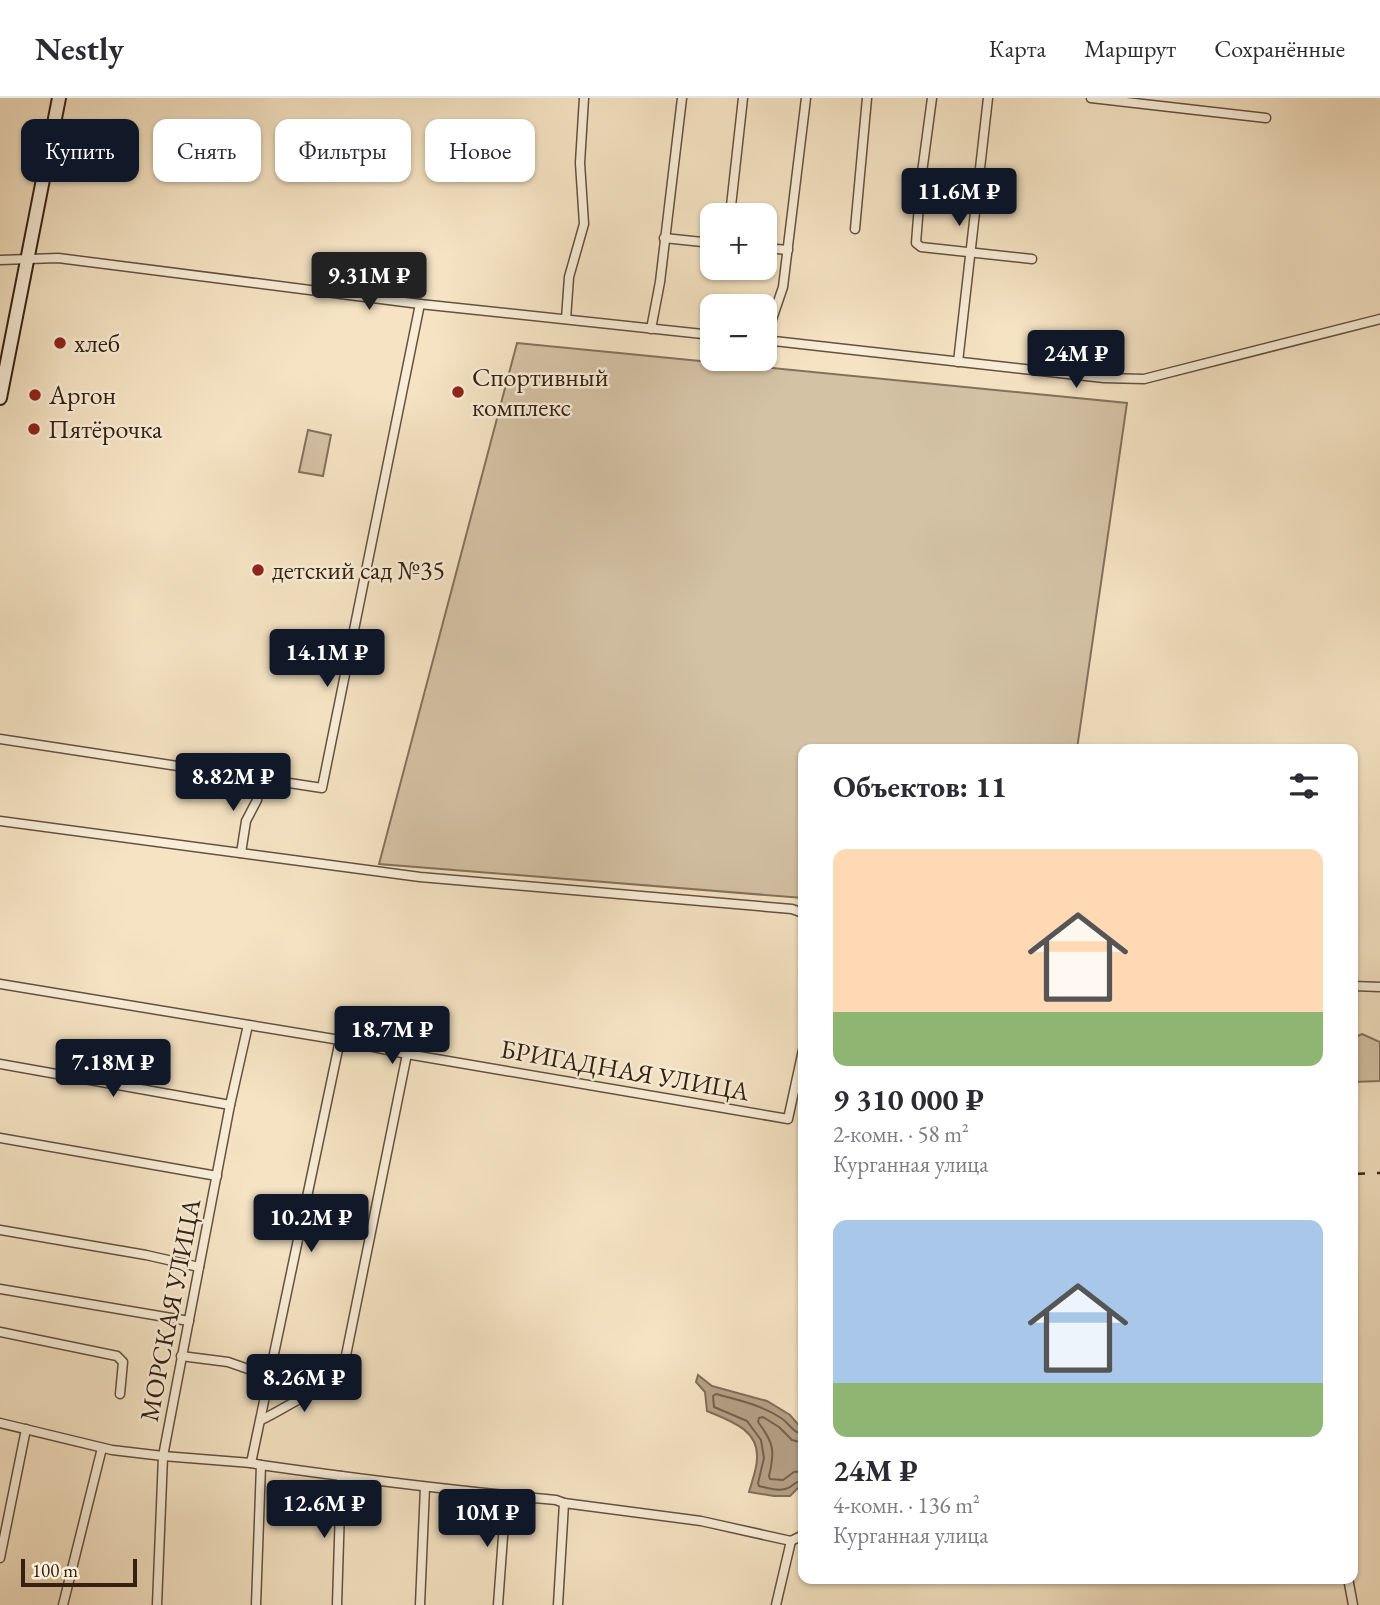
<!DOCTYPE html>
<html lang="ru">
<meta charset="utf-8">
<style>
body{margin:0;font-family:"EB Garamond",serif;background:#f2f2f3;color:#2b2b33;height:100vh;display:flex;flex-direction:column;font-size:26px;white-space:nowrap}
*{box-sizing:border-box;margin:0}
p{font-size:23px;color:#7c7c81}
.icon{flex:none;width:38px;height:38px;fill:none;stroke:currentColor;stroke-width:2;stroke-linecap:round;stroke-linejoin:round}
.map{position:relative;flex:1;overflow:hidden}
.details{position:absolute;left:798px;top:646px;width:560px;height:840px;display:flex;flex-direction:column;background:#fff;border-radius:14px;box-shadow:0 2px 5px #0004}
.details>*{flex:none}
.hud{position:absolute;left:21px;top:21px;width:665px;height:63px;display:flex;gap:14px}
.fabs{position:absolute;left:700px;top:105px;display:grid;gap:14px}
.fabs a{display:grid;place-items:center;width:77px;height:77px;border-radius:14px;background:#fff;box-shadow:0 2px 5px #0004;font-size:35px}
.scale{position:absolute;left:21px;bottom:18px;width:116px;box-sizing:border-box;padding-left:7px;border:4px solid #352012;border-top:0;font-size:19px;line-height:24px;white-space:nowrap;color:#352012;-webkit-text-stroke:5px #f8edd8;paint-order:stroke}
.price{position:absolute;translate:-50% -60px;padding:0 16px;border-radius:7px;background:#111827;color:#fff;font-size:23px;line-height:46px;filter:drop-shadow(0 2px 4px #0008)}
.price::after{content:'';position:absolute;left:50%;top:42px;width:21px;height:16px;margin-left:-10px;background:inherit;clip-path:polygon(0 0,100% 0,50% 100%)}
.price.on{background:#222;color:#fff}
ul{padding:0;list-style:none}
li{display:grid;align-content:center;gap:14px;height:371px;padding:0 35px}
li span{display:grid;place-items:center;height:217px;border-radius:14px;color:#555}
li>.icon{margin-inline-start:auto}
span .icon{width:126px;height:126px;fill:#fffc;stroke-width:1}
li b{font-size:30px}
h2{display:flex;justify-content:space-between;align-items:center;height:84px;padding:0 35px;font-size:30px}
.tag{padding:0 24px;border-radius:14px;background:#fff;box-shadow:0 2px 5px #0004;font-size:24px;line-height:63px}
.tag.on{background:#111827;color:#fff}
header{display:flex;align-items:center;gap:42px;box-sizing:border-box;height:98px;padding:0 35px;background:#fff;border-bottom:2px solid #e1e1e2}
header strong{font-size:33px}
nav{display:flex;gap:38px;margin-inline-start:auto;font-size:24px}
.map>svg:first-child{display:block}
.green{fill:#d4c2a5;stroke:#84715c;stroke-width:2}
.water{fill:#b4a187;stroke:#816d58;stroke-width:2}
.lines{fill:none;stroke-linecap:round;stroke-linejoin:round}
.shore{stroke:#74604c;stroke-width:2}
.minor-casing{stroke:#65513e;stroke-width:11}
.secondary-casing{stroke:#352012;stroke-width:16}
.minor{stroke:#f8edd8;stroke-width:8}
.secondary{stroke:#f8edd8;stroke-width:12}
.rail{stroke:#352012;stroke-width:2.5;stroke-dasharray:12 12;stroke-linecap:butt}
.poi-dot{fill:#8f2418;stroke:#f8edd8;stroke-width:2.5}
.labels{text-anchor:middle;stroke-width:5;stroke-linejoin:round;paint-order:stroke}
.poi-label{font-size:26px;fill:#352012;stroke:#f8edd8;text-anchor:start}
.street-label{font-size:26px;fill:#352012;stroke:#f8edd8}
</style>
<header>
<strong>Nestly</strong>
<nav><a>Карта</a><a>Маршрут</a><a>Сохранённые</a></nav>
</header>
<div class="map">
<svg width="1380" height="1507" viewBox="0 0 1380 1507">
<rect width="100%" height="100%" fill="#f5e3c3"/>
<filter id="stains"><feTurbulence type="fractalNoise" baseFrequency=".00286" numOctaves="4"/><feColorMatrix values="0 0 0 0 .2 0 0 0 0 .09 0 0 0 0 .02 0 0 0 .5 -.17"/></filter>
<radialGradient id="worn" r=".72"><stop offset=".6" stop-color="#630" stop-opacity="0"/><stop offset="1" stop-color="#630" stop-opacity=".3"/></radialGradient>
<!-- green -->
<g class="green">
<path d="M517,245L1127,305L1077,651H803V800L379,766Z"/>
<path d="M308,332L331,337L323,378L299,374Z"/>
<path d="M1362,936L1380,944V983L1354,984L1355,954L1353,953V940Z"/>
</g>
<!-- water -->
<path class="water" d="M698,1277L712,1288L767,1303L790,1317L803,1332V1385L790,1398H774L749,1394C752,1383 757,1371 757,1360C759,1331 728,1322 707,1313L705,1294L696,1284Z"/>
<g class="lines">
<!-- shore -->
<g class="shore">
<path d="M803,1336C793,1335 789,1325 781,1320C761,1307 739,1302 716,1296L713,1298L714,1309L747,1323L761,1342L764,1360L758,1385L759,1388C768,1390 780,1394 788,1390C795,1387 795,1383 803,1382"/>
<path d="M803,1345L792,1342L779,1329L763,1319L759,1320L758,1324C774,1345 775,1353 769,1378L770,1381L783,1382L794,1374L803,1373"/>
</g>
<defs>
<g id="minor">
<path d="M932,0L921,82L916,145L921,149L1032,161"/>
<path d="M1091,0L1266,20"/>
<path d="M730,117L743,0"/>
<path d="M855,131L867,0"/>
<path d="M664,140L712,145"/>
<path d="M765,150L788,152"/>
<path d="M0,162L58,160L420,206L712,237"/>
<path d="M566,221L569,179L584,126L580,65L584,0"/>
<path d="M651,231L660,184L682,0"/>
<path d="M765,242L1104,280L1144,281L1380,221"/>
<path d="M765,242L783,189L806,0"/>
<path d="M958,264L988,0"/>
<path d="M0,641L322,690L420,206"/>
<path d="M0,723L420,779L792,811L803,815"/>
<path d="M241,755L246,723L257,702L259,681"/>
<path d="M0,886L340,942L407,956L788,1021L803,952"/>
<path d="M1353,888L1380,889"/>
<path d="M0,966L230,1007"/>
<path d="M0,1040L217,1078"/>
<path d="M0,1132L146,1157L199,1169"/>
<path d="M0,1191L189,1223"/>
<path d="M0,1234L117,1258L123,1264L120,1296"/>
<path d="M181,1258L228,1264L271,1279"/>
<path d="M261,1322C287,1310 311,1290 340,1287L407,956"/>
<path d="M0,1325L112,1352L163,1358L251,1365L261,1367C359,1381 457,1393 556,1402L564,1405L701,1423L791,1443L803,1437"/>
<path d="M251,1365L340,942"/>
<path d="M0,1460L26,1331"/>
<path d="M1348,1480L1353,1507"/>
<path d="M63,1507L102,1350"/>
<path d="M157,1507L163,1358L230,1007L248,927"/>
<path d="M256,1507L261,1367"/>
<path d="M337,1507L341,1378"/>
<path d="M420,1507L425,1389"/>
<path d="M498,1507L506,1397"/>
<path d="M558,1507L564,1405"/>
<path d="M776,1507L791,1443"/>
</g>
<path id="secondary" d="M0,300L59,0"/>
</defs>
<!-- minor casing -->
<use href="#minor" class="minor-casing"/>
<!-- secondary casing -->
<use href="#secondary" class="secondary-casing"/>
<!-- minor -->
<use href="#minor" class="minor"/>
<!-- secondary -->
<use href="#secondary" class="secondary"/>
<!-- rail -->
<path class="rail" d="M1353,1076L1380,1075"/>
</g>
<!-- markers -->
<g class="poi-dot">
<circle cx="60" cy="245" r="7"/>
<circle cx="458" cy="294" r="7"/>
<circle cx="35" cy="297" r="7"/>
<circle cx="34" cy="331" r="7"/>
<circle cx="258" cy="472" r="7"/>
</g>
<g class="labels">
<!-- poi labels -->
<g class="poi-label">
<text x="74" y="254">хлеб</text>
<text x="472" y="288">Спортивный<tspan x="472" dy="30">комплекс</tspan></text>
<text x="49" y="306">Аргон</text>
<text x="48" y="340">Пятёрочка</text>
<text x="272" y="481">детский сад №35</text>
</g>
<!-- street labels -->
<g class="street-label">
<text transform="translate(625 972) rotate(10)" y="9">БРИГАДНАЯ УЛИЦА</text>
<text transform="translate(170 1212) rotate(-79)" y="9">МОРСКАЯ УЛИЦА</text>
</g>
</g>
<rect width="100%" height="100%" filter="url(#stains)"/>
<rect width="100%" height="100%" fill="url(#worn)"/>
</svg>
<div class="fabs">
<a>+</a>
<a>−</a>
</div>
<div class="scale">100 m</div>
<b class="price" style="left:959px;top:130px">11.6M ₽</b>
<b class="price on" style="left:369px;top:214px">9.31M ₽</b>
<b class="price" style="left:1076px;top:292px">24M ₽</b>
<b class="price" style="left:327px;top:591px">14.1M ₽</b>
<b class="price" style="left:233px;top:715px">8.82M ₽</b>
<b class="price" style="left:392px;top:968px">18.7M ₽</b>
<b class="price" style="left:113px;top:1001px">7.18M ₽</b>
<b class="price" style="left:311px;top:1156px">10.2M ₽</b>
<b class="price" style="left:304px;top:1316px">8.26M ₽</b>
<b class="price" style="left:324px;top:1442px">12.6M ₽</b>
<b class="price" style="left:487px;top:1451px">10M ₽</b>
<div class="hud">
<a class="tag on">Купить</a>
<a class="tag">Снять</a>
<a class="tag">Фильтры</a>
<a class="tag">Новое</a>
</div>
<section class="details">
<h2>Объектов: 11<svg class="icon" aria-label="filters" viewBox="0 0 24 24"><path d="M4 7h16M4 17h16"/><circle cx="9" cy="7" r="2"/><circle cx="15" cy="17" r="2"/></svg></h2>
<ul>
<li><span style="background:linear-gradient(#ffd9b3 75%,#8fb573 0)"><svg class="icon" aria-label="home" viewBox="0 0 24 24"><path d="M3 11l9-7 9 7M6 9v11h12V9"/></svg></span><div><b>9 310 000 ₽</b><p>2-комн. · 58 m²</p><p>Курганная улица</p></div></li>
<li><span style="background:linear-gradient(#a9c7e8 75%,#8fb573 0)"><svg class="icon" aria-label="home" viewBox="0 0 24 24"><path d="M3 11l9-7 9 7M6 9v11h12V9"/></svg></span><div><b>24M ₽</b><p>4-комн. · 136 m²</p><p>Курганная улица</p></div></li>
</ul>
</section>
</div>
